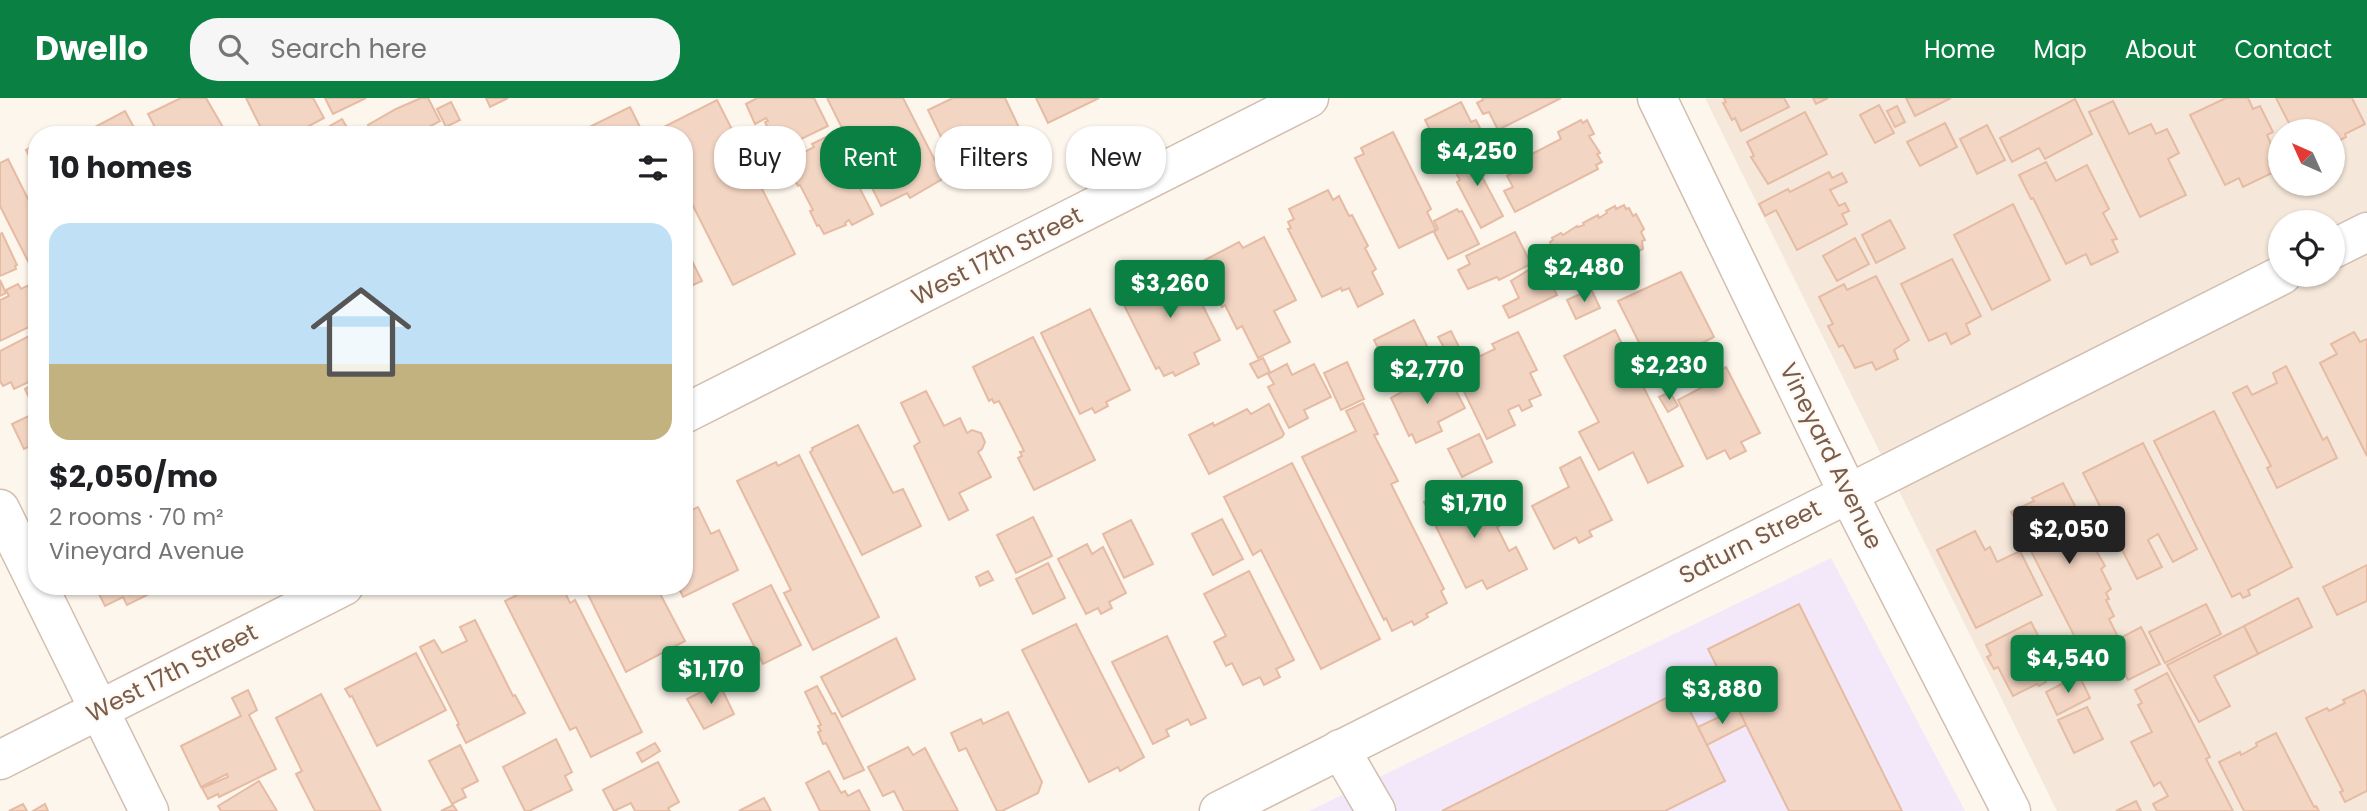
<!DOCTYPE html>
<meta charset="utf-8">
<style>
body{margin:0;font-family:Poppins,sans-serif;background:#f6f6f6;color:#202124;height:100vh;display:flex;flex-direction:column;font-size:26px;white-space:nowrap}
*{box-sizing:border-box;margin:0}
p{font-size:23px;color:#757577}
.icon{flex:none;width:38px;height:38px;fill:none;stroke:currentColor;stroke-width:2;stroke-linecap:round;stroke-linejoin:round}
.map{position:relative;flex:1;overflow:hidden}
.sheet{position:absolute;left:28px;top:28px;width:665px;height:469px;display:flex;flex-direction:column;background:#fff;border-radius:28px;box-shadow:0 2px 5px #0004}
.sheet>*{flex:none}
.banner{position:absolute;left:714px;top:28px;width:665px;height:63px;display:flex;gap:14px}
.needle{width:46px;rotate:315deg}
.fabs{position:absolute;left:2268px;top:21px;display:grid;gap:14px}
.fabs a{display:grid;place-items:center;width:77px;height:77px;border-radius:50%;background:#fff;box-shadow:0 2px 5px #0004;font-size:35px}
.price{position:absolute;translate:-50% -60px;padding:0 16px;border-radius:7px;background:#0b8043;color:#fff;font-size:23px;line-height:46px;filter:drop-shadow(0 2px 4px #0008)}
.price::after{content:'';position:absolute;left:50%;top:42px;width:21px;height:16px;margin-left:-10px;background:inherit;clip-path:polygon(0 0,100% 0,50% 100%)}
.price.current{background:#222;color:#fff}
ul{padding:0;list-style:none}
li{display:grid;align-content:center;gap:14px;height:371px;padding:0 21px}
li span{display:grid;place-items:center;height:217px;border-radius:21px;color:#555}
li>.icon{margin-inline-start:auto}
span .icon{width:126px;height:126px;fill:#fffc;stroke-width:1}
li b{font-size:30px}
h2{display:flex;justify-content:space-between;align-items:center;height:84px;padding:0 21px;font-size:30px}
.chip{padding:0 24px;border-radius:28px;background:#fff;box-shadow:0 2px 5px #0004;font-size:24px;line-height:63px}
.chip.current{background:#0b8043;color:#fff}
header{display:flex;align-items:center;gap:42px;box-sizing:border-box;height:98px;padding:0 35px;background:#0b8043;color:#fff}
header strong{font-size:33px}
nav{display:flex;gap:38px;margin-inline-start:auto;font-size:24px}
.search{width:490px;height:63px;background:#f6f6f6;display:flex;align-items:center;gap:18px;box-sizing:border-box;padding:0 24px;border-radius:28px;color:#757577;font-size:26px}
.map>svg:first-child{display:block}
.residential{fill:#f5e8da;fill-rule:evenodd}
.education{fill:#f3e8fa}
.building{fill:#f3d5c3;stroke:#e6bba3;stroke-width:2}
.lines{fill:none;stroke-linecap:round;stroke-linejoin:round}
.minor-casing{stroke:#d1beb0;stroke-width:41}
.minor{stroke:#fff;stroke-width:38}
.labels{text-anchor:middle;stroke-width:5;stroke-linejoin:round;paint-order:stroke}
.street-label{font-size:24px;fill:#7a5c4d;stroke:#fffaf3}
</style>
<header>
<strong>Dwello</strong>
<div class="search"><svg class="icon" aria-label="search" viewBox="0 0 24 24"><circle cx="10" cy="10" r="6"/><path d="M15 15l6 6"/></svg>Search here</div>
<nav><a>Home</a><a>Map</a><a>About</a><a>Contact</a></nav>
</header>
<div class="map">
<svg width="2367" height="713" viewBox="0 0 2367 713">
<rect width="100%" height="100%" fill="#fdf6ec"/>
<!-- residential -->
<path class="residential" d="M1705,0H2367V713H2057ZM2280,33H2333V86H2280ZM2280,124H2333V177H2280Z"/>
<!-- education -->
<path class="education" d="M1831,460L1965,713H1309Z"/>
<!-- building -->
<g class="building">
<path d="M181,0H206L224,31L221,32L224,37H159L148,16Z"/>
<path d="M246,0H313L324,20L292,37H278L276,31L264,36Z"/>
<path d="M325,0H366L333,16Z"/>
<path d="M421,0H428L440,23L414,37H367L372,35L368,27L396,11Z"/>
<path d="M486,0H508L490,9Z"/>
<path d="M757,0H814L828,28L799,42L797,39L796,40L800,49L787,56L776,37L772,39L765,24L768,23L766,20L755,26L746,6Z"/>
<path d="M827,0H903L944,80L910,100L907,95L881,108Z"/>
<path d="M953,0H1005L1023,38L976,61L978,63L958,74L928,12Z"/>
<path d="M1036,0H1099L1048,25Z"/>
<path d="M1482,0H1561L1498,32L1489,14L1483,16L1477,5L1483,2Z"/>
<path d="M1724,0H1784L1789,9L1741,33L1735,20L1732,22L1723,5L1726,4Z"/>
<path d="M1813,0H1828L1816,6Z"/>
<path d="M1906,0H1951L1915,18Z"/>
<path d="M2226,0H2248L2253,11L2260,8L2273,34L2267,37L2277,59L2269,63L2274,74L2243,89L2239,80L2225,87L2190,17Z"/>
<path d="M2276,0H2352L2365,26L2345,36L2346,39L2333,46V33H2293Z"/>
<path d="M2075,1L2092,36L2045,61L2039,50L2012,64L2000,40Z"/>
<path d="M717,2L795,156L733,187L684,90V37L650,36Z"/>
<path d="M2113,3L2129,36L2151,26L2156,36L2167,31L2179,55L2168,61L2186,97L2140,119L2089,14Z"/>
<path d="M451,4L460,22L446,29L437,11Z"/>
<path d="M1461,4L1471,24L1476,22L1484,38L1472,44L1476,50L1449,64L1445,57L1442,58L1440,53L1437,54L1430,39L1433,38L1425,22Z"/>
<path d="M1879,7L1894,35L1875,45L1860,17Z"/>
<path d="M1897,8L1905,24L1895,29L1887,13Z"/>
<path d="M630,9L644,37H573Z"/>
<path d="M125,13L138,37H80Z"/>
<path d="M1805,14L1827,56L1768,86L1751,59L1754,58L1747,44Z"/>
<path d="M342,21L351,36L334,37L330,28Z"/>
<path d="M1581,22L1583,25L1587,22L1594,36L1589,38L1600,55L1597,56L1602,64L1596,67L1598,71L1515,114L1504,93L1513,89L1507,78L1514,74L1511,67L1561,41L1558,34Z"/>
<path d="M1945,25L1957,49L1920,68L1907,44Z"/>
<path d="M1987,27L2005,62L1977,76L1960,41Z"/>
<path d="M1393,34L1431,111L1427,114L1436,132L1399,150L1355,60L1364,56L1361,50Z"/>
<path d="M832,36L873,116L852,127L849,122L845,125L846,127L824,136L819,127L817,128L810,113L813,112L800,87L798,88L790,74L793,72L788,63L814,49L812,46Z"/>
<path d="M37,46V73L26,52Z"/>
<path d="M1482,51L1491,68L1480,75L1503,118L1481,130L1457,84L1460,82L1452,67Z"/>
<path d="M8,61L37,119V181L0,108V65Z"/>
<path d="M2046,64L2056,83L2087,67L2109,111L2103,115L2117,141L2112,142L2118,154L2091,167L2086,156L2066,166L2033,100L2031,101L2019,77Z"/>
<path d="M1829,74L1832,80L1842,75L1847,84L1830,92L1839,108L1845,105L1849,113L1842,116L1847,126L1797,152L1776,112L1765,118L1759,106L1788,91L1790,94Z"/>
<path d="M1328,92L1333,102L1339,98L1349,118L1352,117L1368,148L1365,150L1376,171L1372,174L1383,196L1358,209L1349,190L1342,193L1341,190L1322,199L1288,131L1291,130L1288,124L1294,121L1289,111Z"/>
<path d="M2013,106L2050,182L1992,212L1954,137Z"/>
<path d="M1624,107L1626,111L1629,110L1633,118L1636,116L1644,131L1641,134L1645,142L1642,143L1643,151L1639,153L1637,151L1627,156L1629,159L1625,160L1623,158L1610,168L1608,164L1599,170L1600,172L1586,176L1588,179L1578,184L1577,181L1554,191L1557,197L1509,220L1503,208L1519,200L1511,183L1535,168L1536,170L1557,159L1554,152L1550,154L1548,150L1551,148L1550,144L1553,142L1552,140L1561,135L1563,137L1577,128L1578,129L1584,127L1583,125L1598,117L1599,120L1607,115L1606,113L1615,108L1616,111Z"/>
<path d="M1457,111L1459,114L1462,113L1479,146L1448,161L1434,134L1438,131L1434,123Z"/>
<path d="M1890,122L1905,150L1876,165L1862,137Z"/>
<path d="M1515,134L1531,166L1499,182L1497,179L1468,191L1458,172L1470,166L1466,158Z"/>
<path d="M2,135L17,167L15,168L16,171L0,178V136Z"/>
<path d="M1264,139L1296,202L1274,213L1290,244L1258,260L1242,228L1237,231L1225,207L1222,209L1211,188L1214,186L1203,163L1239,144L1243,150Z"/>
<path d="M1855,140L1869,166L1837,183L1823,158Z"/>
<path d="M687,153L702,183L684,191V154Z"/>
<path d="M1952,161L1981,218L1966,226L1970,236L1951,246L1946,235L1929,243L1901,186Z"/>
<path d="M1178,164L1186,181L1189,180L1220,242L1194,255L1199,266L1175,278L1173,274L1164,278L1159,269L1156,271L1119,197L1139,187L1137,184Z"/>
<path d="M1681,174L1714,239L1652,270L1618,203Z"/>
<path d="M1876,178L1909,242L1894,252L1898,261L1876,272L1872,264L1855,270L1843,247L1839,249L1828,228L1833,226L1819,199L1844,186L1847,192Z"/>
<path d="M0,182L6,195L0,198Z"/>
<path d="M18,186L21,191L31,186L37,198V225L0,243V202L9,198L6,192Z"/>
<path d="M1591,191L1600,210L1576,221L1567,202Z"/>
<path d="M1090,211L1130,292L1106,304L1108,308L1095,315L1092,310L1080,316L1041,235Z"/>
<path d="M1414,222L1432,258L1392,278L1374,242Z"/>
<path d="M1615,232L1683,368L1648,385L1633,354L1599,372L1579,334L1599,324L1564,258Z"/>
<path d="M1451,233L1459,249L1447,255L1438,239Z"/>
<path d="M37,234V280L14,291L11,284L3,288L0,283V253Z"/>
<path d="M1518,234L1537,272L1530,275L1541,297L1529,302L1532,308L1522,313L1519,307L1508,312L1515,327L1487,341L1453,271L1495,251L1492,246Z"/>
<path d="M2354,234L2360,244L2367,241V358L2320,265L2337,256L2331,246Z"/>
<path d="M1033,239L1095,362L1034,392L1018,360L1022,358L1020,354L1024,353L999,303L994,305L992,301L989,303L973,269Z"/>
<path d="M1263,260L1270,274L1258,280L1250,266Z"/>
<path d="M1347,264L1364,301L1341,312L1324,275Z"/>
<path d="M1287,266L1292,277L1314,266L1331,299L1304,312L1308,320L1289,330L1268,289L1274,286L1268,276Z"/>
<path d="M2286,268L2323,342L2327,339L2337,360L2277,390L2267,370L2271,368L2233,295L2247,288L2252,297L2277,285L2273,275Z"/>
<path d="M1726,269L1760,335L1741,344L1746,353L1730,361L1725,352L1707,361L1678,302L1703,289L1700,283Z"/>
<path d="M1441,275L1450,292L1454,289L1465,310L1438,324L1442,333L1416,345L1412,336L1409,338L1391,300L1407,291L1406,288L1423,280L1424,283Z"/>
<path d="M37,284V304L32,306L25,291Z"/>
<path d="M926,293L944,328L960,320L967,335L972,332L981,335L985,344L982,351L978,354L991,379L959,395L968,412L949,422L914,348L920,344L901,305Z"/>
<path d="M1670,294L1678,308L1668,314L1659,299Z"/>
<path d="M1363,305L1378,336L1374,337L1398,383L1391,386L1444,491L1441,493L1447,505L1426,516L1428,519L1414,527L1412,523L1392,533L1386,520L1384,522L1302,359L1356,333L1346,313Z"/>
<path d="M1269,306L1284,336L1282,339L1209,376L1189,337L1213,325L1214,328L1247,311L1251,316Z"/>
<path d="M2214,313L2292,469L2248,492L2250,497L2243,500L2240,495L2232,499L2154,343Z"/>
<path d="M37,314V357L32,347L24,351L12,326Z"/>
<path d="M858,327L893,395L903,391L921,428L862,457L810,354L813,352L812,350Z"/>
<path d="M1479,336L1492,364L1462,379L1448,351Z"/>
<path d="M2143,345L2197,451L2173,464L2158,436L2148,442L2162,469L2137,481L2083,375Z"/>
<path d="M799,357L879,519L813,552L784,495L791,492L737,383L776,364L778,368Z"/>
<path d="M1580,359L1612,422L1589,433L1592,438L1579,445L1576,439L1554,451L1532,408L1569,389L1560,370Z"/>
<path d="M1292,365L1380,541L1321,571L1261,452L1253,457L1224,399Z"/>
<path d="M2063,385L2077,412L2074,414L2105,468L2101,471L2111,491L2106,495L2109,501L2106,502L2114,518L2109,521L2118,539L2105,545L2106,548L2085,559L2011,414L2034,403L2032,400Z"/>
<path d="M1446,393L1452,405L1476,393L1489,419L1495,416L1501,427L1497,429L1509,453L1516,449L1527,471L1487,491L1482,482L1466,490L1424,404Z"/>
<path d="M698,409L711,436L719,432L738,472L683,499L678,488H684V416Z"/>
<path d="M1033,419L1052,458L1016,475L997,437Z"/>
<path d="M1222,421L1243,461L1213,477L1192,436Z"/>
<path d="M1131,422L1153,466L1124,480L1103,436Z"/>
<path d="M1975,433L1985,452L1990,449L1997,464L2020,453L2042,497L1976,530L1937,452Z"/>
<path d="M1087,446L1092,456L1103,449L1126,495L1109,504L1112,510L1101,516L1098,510L1086,516L1058,461Z"/>
<path d="M1048,465L1065,500L1033,516L1016,481Z"/>
<path d="M2367,467V503L2337,517L2323,489Z"/>
<path d="M988,473L993,482L980,488L976,479Z"/>
<path d="M1249,473L1294,562L1276,571L1280,579L1264,587L1260,579L1243,587L1232,565L1226,568L1214,544L1226,538L1204,496Z"/>
<path d="M771,487L801,547L763,566L733,506Z"/>
<path d="M95,488H152L155,493L127,507L123,499L105,508Z"/>
<path d="M535,488H562L570,505L575,502L642,634L591,659L576,629L570,632L505,503Z"/>
<path d="M584,488H656L685,543L626,574Z"/>
<path d="M2298,500L2312,529L2258,556L2244,528Z"/>
<path d="M1799,506L1902,713H1789L1708,551Z"/>
<path d="M2206,506L2221,536L2165,565L2149,534Z"/>
<path d="M475,522L513,598L515,597L525,615L466,645L457,627L459,626L420,549L434,542L442,555L467,543L460,529Z"/>
<path d="M2031,524L2058,576L2045,582L2046,584L2039,588L2037,586L2013,598L1998,569L1994,571L1987,559L1991,557L1986,547Z"/>
<path d="M1076,526L1144,659L1120,673L1118,669L1089,684L1022,552Z"/>
<path d="M2244,528L2258,556L2214,578L2230,608L2199,624L2167,567Z"/>
<path d="M2141,529L2160,566L2128,582L2109,546Z"/>
<path d="M1167,538L1206,620L1191,627L1188,621L1166,632L1169,638L1153,646L1112,564Z"/>
<path d="M896,540L915,581L842,619L821,579Z"/>
<path d="M416,555L446,612L377,648L352,598L350,599L345,591Z"/>
<path d="M2167,575L2210,659L2206,661L2233,713H2157L2153,706L2168,698L2160,684L2154,688L2131,644L2152,634L2138,607L2142,605L2135,592Z"/>
<path d="M2079,577L2090,600L2057,617L2046,594Z"/>
<path d="M719,585L734,616L704,631L687,601Z"/>
<path d="M817,588L832,616L835,615L864,672L844,681L826,645L823,646L818,634L821,633L818,628L821,627L805,594Z"/>
<path d="M248,592L257,612L249,617L276,671L219,699L218,696L208,701L202,690L228,679L227,676L201,689L181,648L241,618L232,600Z"/>
<path d="M2364,592L2367,598V693L2345,704L2340,694L2343,693L2306,620L2327,610L2329,613L2345,605L2343,602Z"/>
<path d="M1680,593L1725,683L1665,713H1442Z"/>
<path d="M321,596L381,713H315L296,676L302,673L276,620Z"/>
<path d="M2087,609L2103,641L2074,655L2058,622Z"/>
<path d="M1738,610L1746,627L1707,647L1698,629Z"/>
<path d="M1008,614L1042,684L1038,695L1002,713H997L966,650L959,653L951,635L981,621L983,626Z"/>
<path d="M2276,635L2314,709L2316,708L2319,713H2244L2219,664L2240,654L2241,657L2257,648L2256,645Z"/>
<path d="M556,641L572,674L565,678L572,692L529,713H525L503,669Z"/>
<path d="M655,645L660,653L642,664L637,655Z"/>
<path d="M460,647L478,683L462,691L466,699L452,706L429,663Z"/>
<path d="M908,649L913,657L925,650L958,713H904L894,693L883,698L868,669Z"/>
<path d="M658,664L679,704L668,710L670,713H635L631,705L614,713L603,692Z"/>
<path d="M829,673L841,695L845,693L848,698L859,692L870,713H820L806,685Z"/>
<path d="M259,683L277,713H221L218,708Z"/>
<path d="M764,700L771,713H739Z"/>
<path d="M2136,703L2141,713H2116Z"/>
<path d="M23,706L27,713H9Z"/>
<path d="M45,706L48,713H33Z"/>
<path d="M453,707L457,713H441Z"/>
</g>
<g class="lines">
<defs>
<g id="minor">
<path d="M1657,0L1848,395L2011,713"/>
<path d="M2333,151L2367,134"/>
<path d="M684,316L1309,0"/>
<path d="M0,411L37,486"/>
<path d="M38,488L149,713"/>
<path d="M1340,651L1376,713"/>
<path d="M0,662L344,488"/>
<path d="M1219,713L2282,177"/>
</g>
</defs>
<!-- minor casing -->
<use href="#minor" class="minor-casing"/>
<!-- minor -->
<use href="#minor" class="minor"/>
</g>
<g class="labels">
<!-- street labels -->
<g class="street-label">
<text transform="translate(997 158) rotate(-27)" y="8">West 17th Street</text>
<text transform="translate(1831 358) rotate(64)" y="8">Vineyard Avenue</text>
<text transform="translate(1750 444) rotate(-27)" y="8">Saturn Street</text>
<text transform="translate(172 575) rotate(-27)" y="8">West 17th Street</text>
</g>
</g>
</svg>
<div class="fabs">
<a><svg class="needle" viewBox="-14 -14 28 28"><path d="M0-13l5 13h-10z" fill="#e53935"/><path d="M0 13l5-13h-10z" fill="#757577"/></svg></a>
<a><svg class="icon" aria-label="locate" viewBox="0 0 24 24"><circle cx="12" cy="12" r="6"/><path d="M12 2v4M12 18v4M2 12h4M18 12h4"/></svg></a>
</div>
<b class="price" style="left:1477px;top:90px">$4,250</b>
<b class="price" style="left:1584px;top:206px">$2,480</b>
<b class="price" style="left:1170px;top:222px">$3,260</b>
<b class="price" style="left:1669px;top:304px">$2,230</b>
<b class="price" style="left:1427px;top:308px">$2,770</b>
<b class="price" style="left:1474px;top:442px">$1,710</b>
<b class="price current" style="left:2069px;top:468px">$2,050</b>
<b class="price" style="left:2068px;top:597px">$4,540</b>
<b class="price" style="left:711px;top:608px">$1,170</b>
<b class="price" style="left:1722px;top:628px">$3,880</b>
<div class="banner">
<a class="chip">Buy</a>
<a class="chip current">Rent</a>
<a class="chip">Filters</a>
<a class="chip">New</a>
</div>
<section class="sheet">
<h2>10 homes<svg class="icon" aria-label="filters" viewBox="0 0 24 24"><path d="M4 7h16M4 17h16"/><circle cx="9" cy="7" r="2"/><circle cx="15" cy="17" r="2"/></svg></h2>
<ul>
<li><span style="background:linear-gradient(#bfe0f5 65%,#c2b280 0)"><svg class="icon" aria-label="home" viewBox="0 0 24 24"><path d="M3 11l9-7 9 7M6 9v11h12V9"/></svg></span><div><b>$2,050/mo</b><p>2 rooms · 70 m²</p><p>Vineyard Avenue</p></div></li>
</ul>
</section>
</div>
